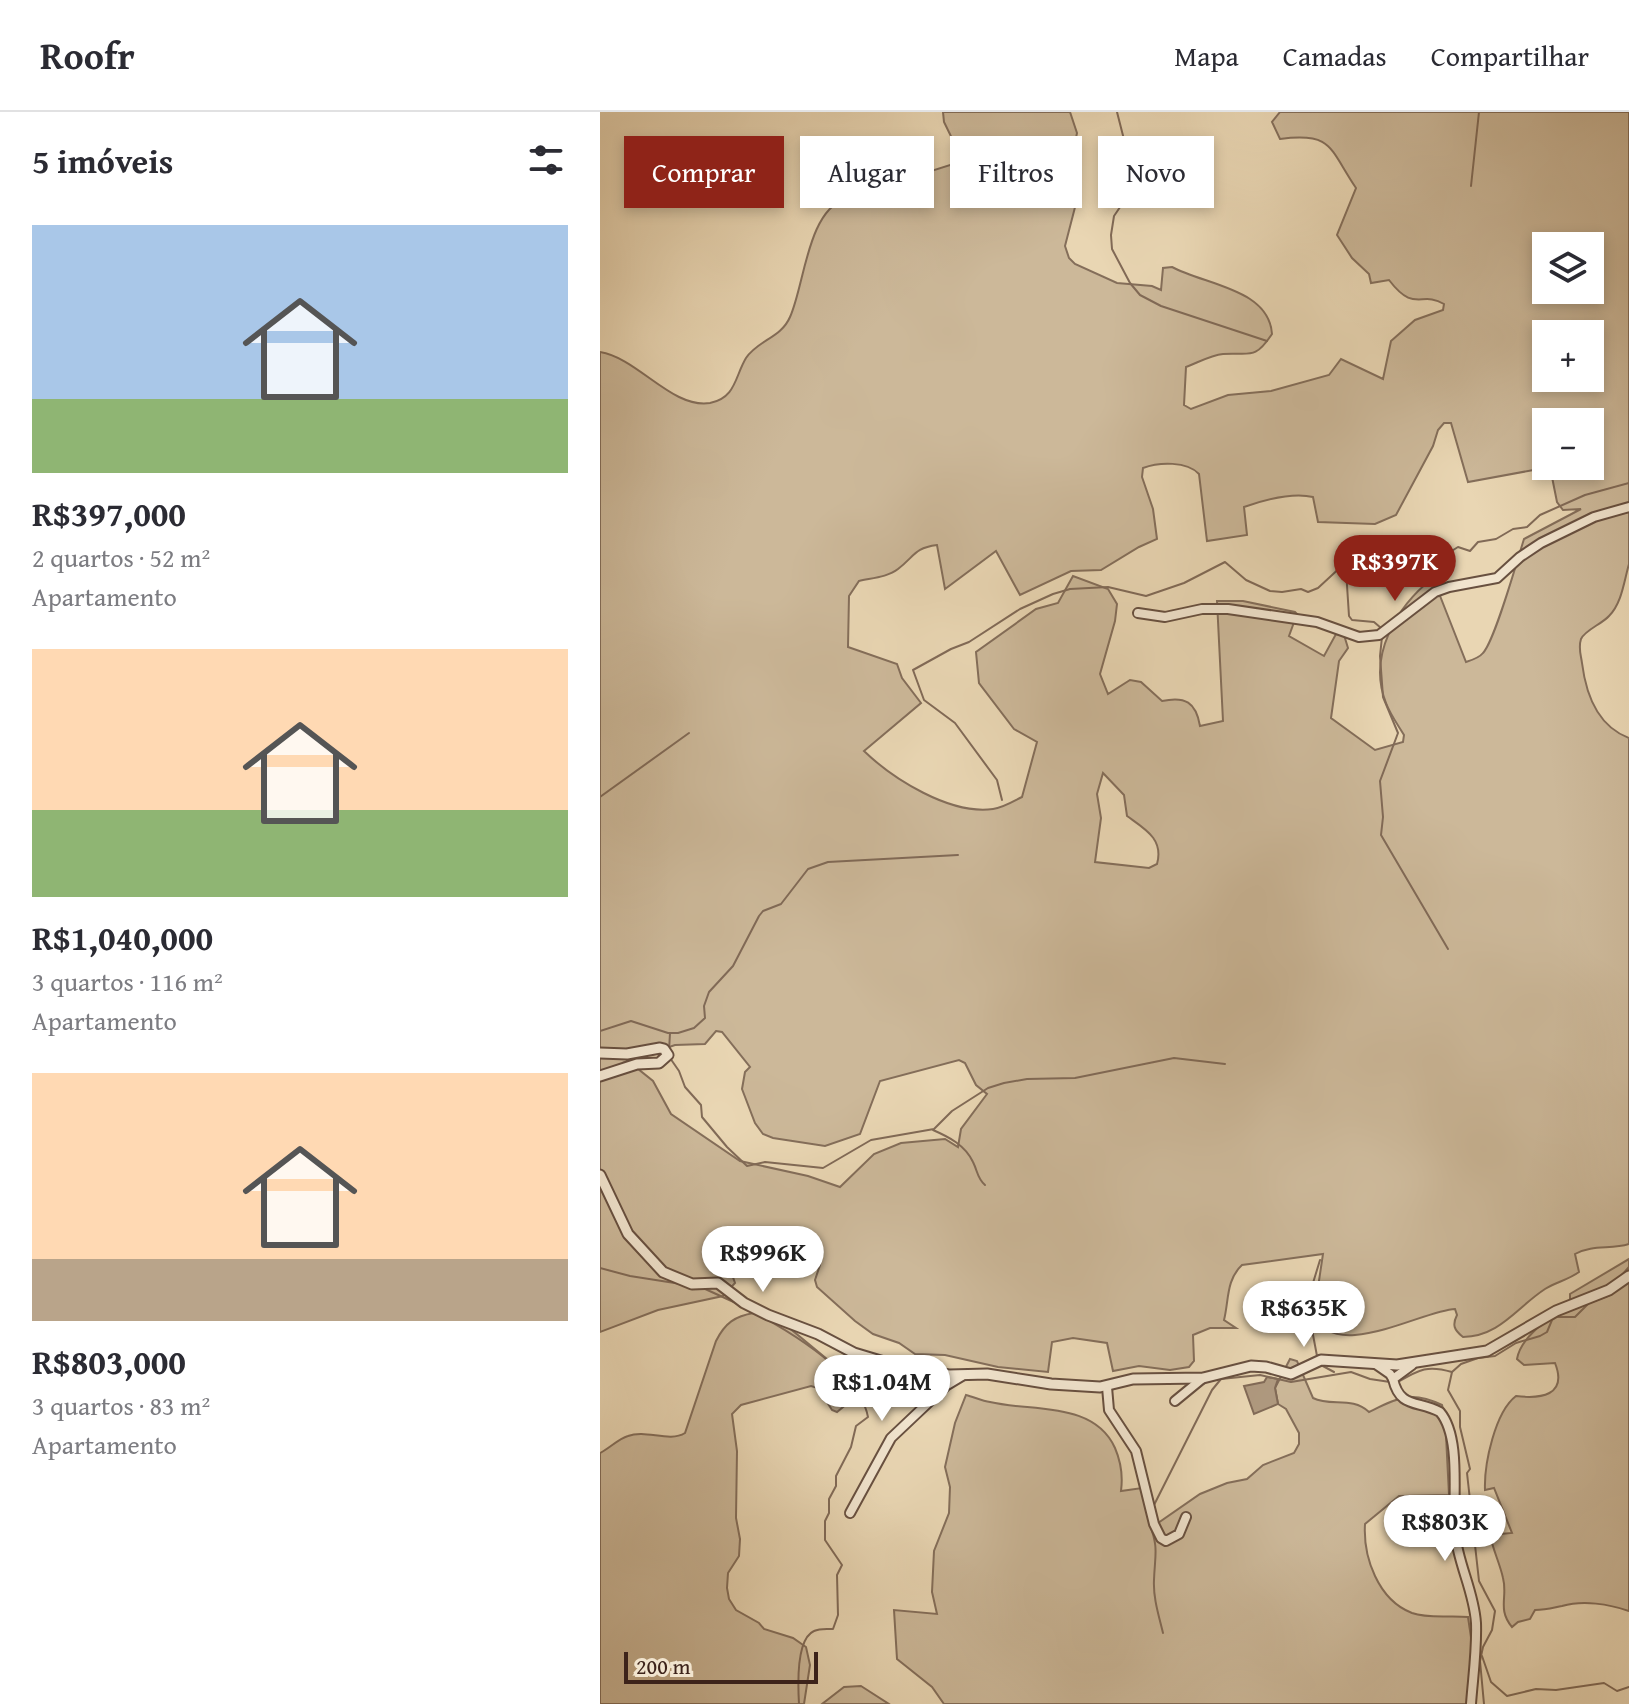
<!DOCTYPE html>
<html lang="pt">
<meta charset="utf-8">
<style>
body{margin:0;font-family:"Gentium Book Plus",serif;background:#f7f7f7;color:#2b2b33;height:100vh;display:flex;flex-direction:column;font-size:30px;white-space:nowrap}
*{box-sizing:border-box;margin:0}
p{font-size:26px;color:#7c7c81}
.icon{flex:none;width:44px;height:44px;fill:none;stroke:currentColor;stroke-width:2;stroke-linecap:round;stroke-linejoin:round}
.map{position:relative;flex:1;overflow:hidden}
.details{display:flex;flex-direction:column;background:#fff;width:600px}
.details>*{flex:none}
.top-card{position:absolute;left:24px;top:24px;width:760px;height:72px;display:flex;gap:16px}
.tools{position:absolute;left:932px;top:120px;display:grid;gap:16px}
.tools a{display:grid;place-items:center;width:72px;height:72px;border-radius:0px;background:#fff;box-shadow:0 4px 12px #0003;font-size:40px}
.scale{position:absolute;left:24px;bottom:20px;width:194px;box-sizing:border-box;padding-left:8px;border:4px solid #3d231a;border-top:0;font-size:22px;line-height:28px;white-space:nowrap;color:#3d231a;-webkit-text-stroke:6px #f1e4ce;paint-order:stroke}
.price{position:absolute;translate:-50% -68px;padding:0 18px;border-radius:28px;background:#fff;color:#222;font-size:26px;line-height:52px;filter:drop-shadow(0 2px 4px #0008)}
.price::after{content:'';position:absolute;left:50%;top:48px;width:24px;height:18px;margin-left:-12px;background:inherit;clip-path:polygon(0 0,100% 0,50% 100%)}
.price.active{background:#8f2418;color:#fff}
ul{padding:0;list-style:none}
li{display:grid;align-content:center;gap:16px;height:424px;padding:0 32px}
li span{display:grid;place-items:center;height:248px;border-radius:0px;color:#555}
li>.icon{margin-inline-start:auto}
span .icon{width:144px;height:144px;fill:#fffc;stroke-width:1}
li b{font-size:34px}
h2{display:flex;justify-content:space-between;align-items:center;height:96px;padding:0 32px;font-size:34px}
.tag{padding:0 28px;border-radius:0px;background:#fff;box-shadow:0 4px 12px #0003;font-size:28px;line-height:72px}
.tag.active{background:#8f2418;color:#fff}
header{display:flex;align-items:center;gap:48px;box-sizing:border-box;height:112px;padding:0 40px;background:#fff;border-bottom:2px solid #e1e1e2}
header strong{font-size:38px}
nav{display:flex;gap:44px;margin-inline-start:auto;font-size:28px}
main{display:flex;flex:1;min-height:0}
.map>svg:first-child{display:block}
.green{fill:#ccb899;stroke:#846e5a;stroke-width:2;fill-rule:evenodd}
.water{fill:#af997f;stroke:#816a57;stroke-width:2}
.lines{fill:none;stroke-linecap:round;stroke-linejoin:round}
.stream{stroke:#816a57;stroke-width:2}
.minor-casing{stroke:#685040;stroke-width:12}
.tertiary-casing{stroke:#685040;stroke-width:13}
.minor{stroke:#f1e4ce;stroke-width:8}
.tertiary{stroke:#f1e4ce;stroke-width:9}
</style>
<header>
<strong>Roofr</strong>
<nav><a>Mapa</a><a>Camadas</a><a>Compartilhar</a></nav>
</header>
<main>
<section class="details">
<h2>5 imóveis<svg class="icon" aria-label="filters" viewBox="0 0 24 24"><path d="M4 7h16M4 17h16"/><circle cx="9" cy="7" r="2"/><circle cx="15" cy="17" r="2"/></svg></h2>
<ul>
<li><span style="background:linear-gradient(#a9c7e8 70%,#8fb573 0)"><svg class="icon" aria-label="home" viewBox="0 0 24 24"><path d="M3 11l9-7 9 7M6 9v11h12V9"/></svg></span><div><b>R$397,000</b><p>2 quartos · 52 m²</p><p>Apartamento</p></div></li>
<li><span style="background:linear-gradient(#ffd9b3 65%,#8fb573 0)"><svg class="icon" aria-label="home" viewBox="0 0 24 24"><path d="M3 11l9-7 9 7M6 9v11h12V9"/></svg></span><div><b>R$1,040,000</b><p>3 quartos · 116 m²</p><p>Apartamento</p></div></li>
<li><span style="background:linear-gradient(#ffd9b3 75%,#b9a48a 0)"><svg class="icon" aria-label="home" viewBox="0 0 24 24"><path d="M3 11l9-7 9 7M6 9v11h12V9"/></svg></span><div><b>R$803,000</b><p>3 quartos · 83 m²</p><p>Apartamento</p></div></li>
</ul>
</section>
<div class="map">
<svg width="1029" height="1592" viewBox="0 0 1029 1592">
<rect width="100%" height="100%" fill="#e9d6b3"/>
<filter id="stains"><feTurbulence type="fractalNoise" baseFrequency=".0025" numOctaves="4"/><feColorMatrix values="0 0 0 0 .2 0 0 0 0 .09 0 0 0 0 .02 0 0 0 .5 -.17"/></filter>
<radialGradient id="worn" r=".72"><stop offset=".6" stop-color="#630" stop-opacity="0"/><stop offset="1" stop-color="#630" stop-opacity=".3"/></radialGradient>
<!-- green -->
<g class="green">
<path d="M343,0H470L477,21L473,40L481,72L465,134L469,146L475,152L517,171L552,174L561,178L563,156L572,155C606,173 669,177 672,222C654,249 650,240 623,242C611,243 597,251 586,255L584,293L591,297L628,283L671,279L729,263L741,247L783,267L791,229L815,208L843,198L844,192C821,178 815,202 789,168L771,171L769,162L752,146L737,123L756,76C729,36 733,20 680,27L672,10L680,0H1029V452C1024,469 1022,491 1009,504C1002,512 985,518 981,527C978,536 981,543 982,551C986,583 997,614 1029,626V1132C1011,1138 993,1132 975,1142L979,1160C968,1168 956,1170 945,1177C916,1196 900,1224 863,1225C854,1218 852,1213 857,1203L855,1197C823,1198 733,1252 714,1202L723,1142L642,1153C626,1168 629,1188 624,1208L636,1216H610L593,1223L594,1249L589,1255L570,1258L539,1254L513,1259L507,1231L473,1226L452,1230L448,1260L398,1255L345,1243L315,1242L299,1231L273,1222L255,1209L217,1175L215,1168L220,1153L179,1128L159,1144L146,1150L130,1147L129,1154L135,1171L123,1184L58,1198L0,1220V240C38,246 72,297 110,291C136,286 135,264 146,246C158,228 181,226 190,205C205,171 207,100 246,86L363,49L344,10ZM946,134H990V178H946ZM946,222H990V266H946ZM946,310H990V354H946ZM844,311H851L868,370L950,355L957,390L963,398L981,397L924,427C917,449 895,528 883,541C879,546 872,548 866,550L833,466C797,494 767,544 786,591C790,602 798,613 804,623L803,630L775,638L731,606L739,549L748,536L744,523L736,522L724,544L689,524L697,502L695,500L643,489H617L623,609L600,614C596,590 585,584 562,589L541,570L530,568L508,582L500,562L515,509L517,492L508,477L473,464L458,491L436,497L376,540L379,571L414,617L437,630L422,685C414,689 403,696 393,697C350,703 293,667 264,639L321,591L302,566L297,552L248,535L249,484L259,469C272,466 288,465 298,457C315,444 314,436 337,433L345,477L396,439L420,483L471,459L501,458L539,435L557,427L553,397L542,365L543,356C559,350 587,349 599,362L607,429L647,423L644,395C664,388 692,380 713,385L718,410L775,412L796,403L833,334L838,318ZM503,661L524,683L527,704C545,717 564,727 557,752L549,756L495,750L501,706L497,682ZM116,919L122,920L150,955L145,960L142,977L155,1011L163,1022L173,1026L225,1034L260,1022L280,969L359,948L365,951L376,973L387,982L361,1017L358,1035L345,1027L301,1031L274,1042L240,1075L208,1064L140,1049L71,1002L53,969L33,953L25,950L75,933L105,932Z"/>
<path d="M1029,1147V1499C1009,1492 983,1488 962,1494C952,1496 946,1498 935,1498L930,1507L918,1510L912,1515C897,1497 908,1485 903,1466C900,1452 893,1438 890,1423L912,1421L894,1376L885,1378C884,1352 895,1300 916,1284C940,1287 968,1284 955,1251L924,1253L917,1247C921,1223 952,1205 970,1191V1182Z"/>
<path d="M154,1201L182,1210L228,1248L248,1291L237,1300L232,1298L218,1276L211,1274L141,1293L132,1302L137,1339L136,1406L140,1427L139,1444L128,1461L127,1476L129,1487L136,1498L159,1511L164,1517L193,1526L206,1535L210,1553L204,1592H0V1341C10,1336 18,1327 28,1324C46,1317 69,1331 85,1321L116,1229C125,1211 135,1204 154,1201Z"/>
<path d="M690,1247L697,1249L713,1286C731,1295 752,1284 769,1300C798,1286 811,1278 842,1293L845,1304L849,1383L799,1384L765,1412C763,1445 778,1488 812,1501C829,1507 850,1503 868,1505L873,1539L868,1592H344L332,1575L297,1547L294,1498L337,1502L332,1480L334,1439L349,1401L350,1375L345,1355L355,1311L366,1283C374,1285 382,1289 390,1290C432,1300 494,1289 515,1336C521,1350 523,1364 521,1379L542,1376L558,1411L600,1382L627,1371L647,1367L663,1353L694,1341L699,1332V1321L686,1297L678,1292L675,1276Z"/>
<path d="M261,1574L289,1592H222L244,1575Z"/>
</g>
<!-- water -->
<path class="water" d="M667,1265L678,1267L675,1276L678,1292L654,1302L644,1274L664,1270Z"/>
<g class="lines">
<!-- stream -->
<g class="stream">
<path d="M517,0L531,55V79L514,104L511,123L512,137L530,171L540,183L561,194L667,229"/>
<path d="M871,74L879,0"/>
<path d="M773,455L746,458L749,504L752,508L774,510L781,516"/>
<path d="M782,525L780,544L783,585L798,621L780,669L783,705L781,723L848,837"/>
<path d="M0,685L89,621"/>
<path d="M402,688L397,668L355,611L324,588L313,558L351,537L369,530L420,497L453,482L470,477L508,475L546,484L584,471L625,450L646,468L670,479L682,480L701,477L708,480L718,476L744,452L800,457L824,450L839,439L850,440L858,435L870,439L878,430L896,427L913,417L927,415L940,403L985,383L1029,371"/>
<path d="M0,919L31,909L68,921H78L94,916L105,906L104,894L109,880L133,854L159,804L163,799L181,792L208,757L228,750L358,743"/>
<path d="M69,939L70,921"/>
<path d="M70,946L79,959L85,975L101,993L102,1005L127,1035L147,1054L165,1050L223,1056L271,1028L334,1017L352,999L388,976L404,971L427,967L475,966L574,946L625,952"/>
<path d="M333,1018C349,1025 365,1033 373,1050C378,1060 377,1066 385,1073"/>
<path d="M0,1156L30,1164L81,1172"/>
<path d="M1020,1165L1029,1155"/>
<path d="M103,1176L138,1192"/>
<path d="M161,1204C197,1224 260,1262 268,1305L256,1314L251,1335L236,1364V1374L229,1387V1401L225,1409V1428L242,1453L237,1463L238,1503L233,1517C227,1517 220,1516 214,1519C196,1527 198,1575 199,1592"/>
<path d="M717,1244L710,1207L713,1171L720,1148"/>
<path d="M721,1253L734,1260"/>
<path d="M798,1270C820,1257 828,1253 852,1260"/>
<path d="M553,1395L612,1278L621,1267L660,1263L691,1270L751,1260L770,1267L790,1270"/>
<path d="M549,1410C559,1437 555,1441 554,1468C553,1486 559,1504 563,1521"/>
<path d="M882,1544L891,1570L907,1584L936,1577L956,1578L1004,1571L1017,1579L1029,1575"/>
<path d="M884,1592L880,1549L883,1535L892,1518L895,1499L879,1469L867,1361L870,1357L860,1315V1299L848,1278L852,1260L861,1252L878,1246L895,1244L916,1231L940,1224L947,1220L952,1208L957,1205H975L989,1191L1010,1183L1018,1177"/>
</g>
<defs>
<g id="minor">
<path d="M538,501L565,505L602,497H628L717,510L759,525L779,523L835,480L849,475L897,466L920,445L941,431L994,405L1029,395"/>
<path d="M777,1253L790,1262L793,1267"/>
<path d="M812,1253L793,1267C800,1297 818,1288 840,1300C862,1326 852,1388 855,1421C858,1452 874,1479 876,1511C877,1538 873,1565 871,1592"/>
<path d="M507,1275L509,1298L536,1339L554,1412L561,1426L566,1429L579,1422L586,1405"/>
<path d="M575,1289L603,1266"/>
<path d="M250,1401L291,1326L347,1273L362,1264"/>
</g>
<g id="tertiary">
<path d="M0,941L27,942L60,936L64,937L68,943L59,951L37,952L0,964"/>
<path d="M0,1063L28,1122L63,1160L92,1172L118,1171L144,1191L168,1203L218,1222L254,1241L304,1256L349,1263L387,1262L451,1272L500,1275L533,1267L603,1266L651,1254L666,1255L691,1262L721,1248L797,1253L887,1239L956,1199L1009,1178L1029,1164"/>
</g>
</defs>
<!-- minor casing -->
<use href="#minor" class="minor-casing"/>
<!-- tertiary casing -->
<use href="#tertiary" class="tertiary-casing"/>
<!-- minor -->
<use href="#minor" class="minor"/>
<!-- tertiary -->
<use href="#tertiary" class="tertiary"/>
</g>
<rect width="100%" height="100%" filter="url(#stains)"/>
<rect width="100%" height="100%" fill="url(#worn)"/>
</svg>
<div class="tools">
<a><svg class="icon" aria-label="layers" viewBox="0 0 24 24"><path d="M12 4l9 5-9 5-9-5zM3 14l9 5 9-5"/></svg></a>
<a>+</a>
<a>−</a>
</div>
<div class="scale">200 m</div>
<b class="price active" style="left:795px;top:491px">R$397K</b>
<b class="price" style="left:163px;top:1182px">R$996K</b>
<b class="price" style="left:704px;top:1237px">R$635K</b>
<b class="price" style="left:282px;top:1311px">R$1.04M</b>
<b class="price" style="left:845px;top:1451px">R$803K</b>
<div class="top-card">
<a class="tag active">Comprar</a>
<a class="tag">Alugar</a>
<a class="tag">Filtros</a>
<a class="tag">Novo</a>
</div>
</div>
</main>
